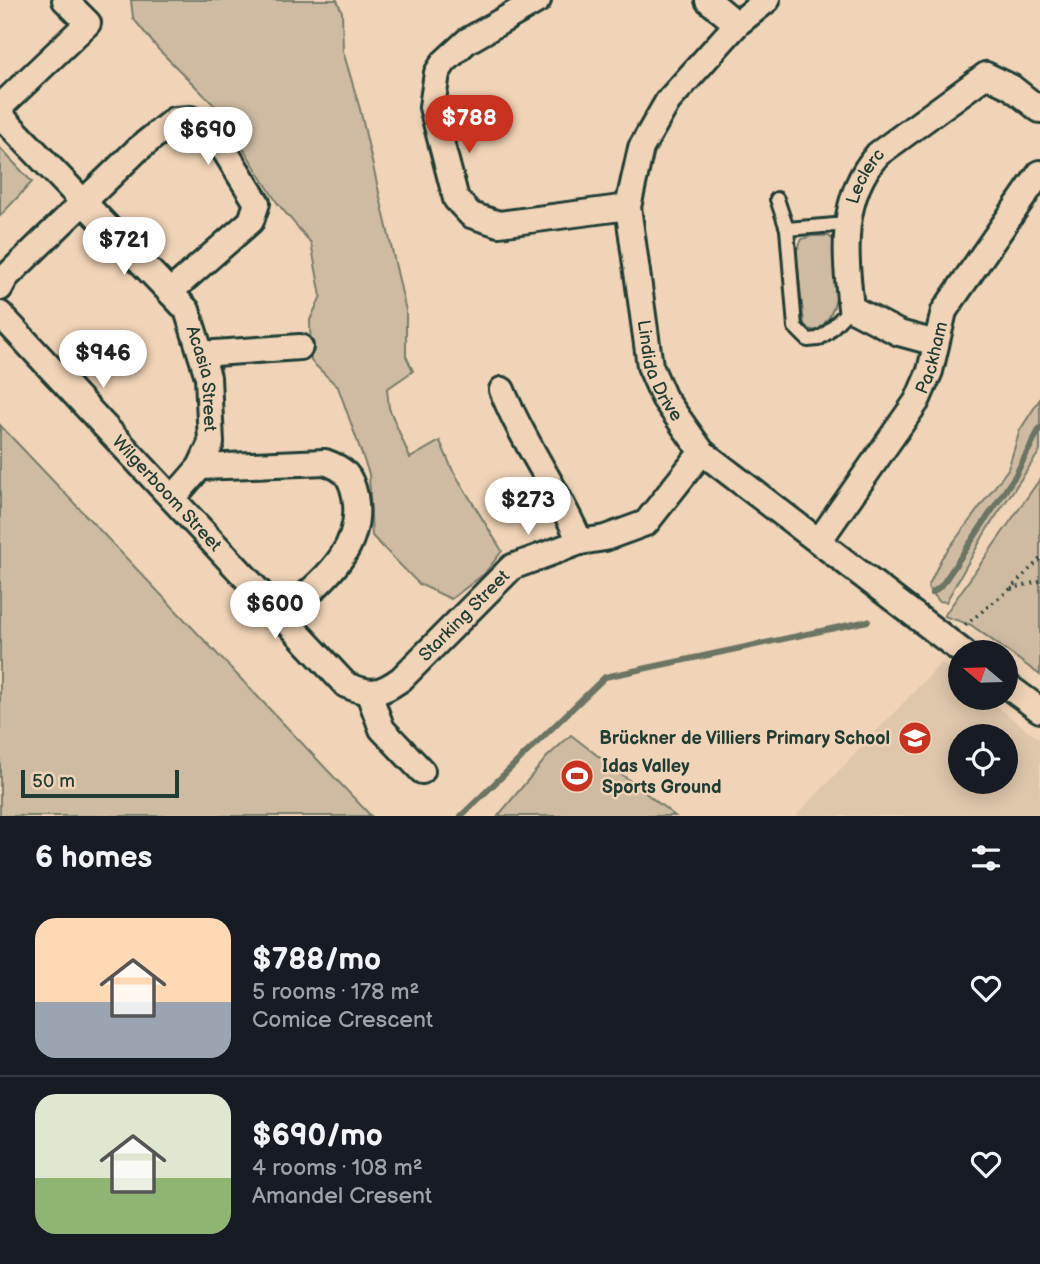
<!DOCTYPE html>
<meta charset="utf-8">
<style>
body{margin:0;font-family:"Balsamiq Sans",sans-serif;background:#20242c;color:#f1f3f6;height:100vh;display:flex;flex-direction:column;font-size:26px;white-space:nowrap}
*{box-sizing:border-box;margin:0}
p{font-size:23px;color:#9ea1a6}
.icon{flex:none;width:38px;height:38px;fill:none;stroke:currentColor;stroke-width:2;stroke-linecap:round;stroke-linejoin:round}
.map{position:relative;height:816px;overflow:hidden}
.details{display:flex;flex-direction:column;background:#171b24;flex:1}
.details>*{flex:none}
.needle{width:46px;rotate:289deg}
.controls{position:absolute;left:948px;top:640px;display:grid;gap:14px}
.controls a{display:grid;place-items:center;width:70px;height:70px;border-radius:50%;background:#171b24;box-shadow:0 4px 18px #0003;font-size:35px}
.scale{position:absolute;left:21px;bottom:18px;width:158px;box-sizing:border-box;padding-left:7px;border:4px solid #1f3d34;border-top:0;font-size:19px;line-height:24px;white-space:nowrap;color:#1f3d34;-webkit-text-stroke:5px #f1d4b7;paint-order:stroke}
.price{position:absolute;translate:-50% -60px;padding:0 16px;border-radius:24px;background:#fff;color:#222;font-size:23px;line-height:46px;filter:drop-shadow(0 2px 4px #0008)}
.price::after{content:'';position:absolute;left:50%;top:42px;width:21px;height:16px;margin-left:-10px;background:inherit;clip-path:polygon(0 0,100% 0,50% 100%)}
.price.selected{background:#c8321e;color:#fff}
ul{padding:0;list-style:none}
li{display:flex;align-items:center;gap:21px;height:175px;padding:0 35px}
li+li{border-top:2px solid #363941}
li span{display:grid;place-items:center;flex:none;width:196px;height:140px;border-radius:21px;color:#555}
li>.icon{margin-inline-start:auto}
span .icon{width:84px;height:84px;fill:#fffc;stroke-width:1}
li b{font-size:30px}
h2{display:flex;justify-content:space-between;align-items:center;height:84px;padding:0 35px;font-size:30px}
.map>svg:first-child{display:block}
.built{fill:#dfc7ac;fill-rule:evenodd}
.green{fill:#cfbba2;stroke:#777c6b;stroke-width:2}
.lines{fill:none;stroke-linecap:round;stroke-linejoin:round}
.stream{stroke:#6b7463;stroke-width:6}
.lane-casing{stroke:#1f3d34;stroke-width:18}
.street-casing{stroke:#1f3d34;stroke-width:30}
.path{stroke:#1f3d34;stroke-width:3.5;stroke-dasharray:2 5;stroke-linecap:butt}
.lane{stroke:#f1d4b7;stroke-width:12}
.street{stroke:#f1d4b7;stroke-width:24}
.labels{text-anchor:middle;stroke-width:5;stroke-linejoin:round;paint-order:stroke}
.street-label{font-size:18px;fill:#1f3d34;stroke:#f1d4b7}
.poi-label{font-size:18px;font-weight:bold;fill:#1f3d34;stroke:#f1d4b7;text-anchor:end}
</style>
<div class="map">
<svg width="1040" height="816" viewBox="0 0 1040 816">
<rect width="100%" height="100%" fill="#f1d4b7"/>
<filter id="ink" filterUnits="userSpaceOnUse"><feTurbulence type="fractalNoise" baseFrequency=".0143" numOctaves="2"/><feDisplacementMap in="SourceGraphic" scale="14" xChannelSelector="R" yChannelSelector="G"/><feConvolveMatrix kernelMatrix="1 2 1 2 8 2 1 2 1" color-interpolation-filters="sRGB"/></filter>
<g filter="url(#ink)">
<!-- built -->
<path class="built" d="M941,663L961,679V698H986L1040,740V816H796ZM961,737H1006V782H961Z"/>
<!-- green -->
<g class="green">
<path d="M131,0H337L342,12L343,51L360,109L406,311V356L413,371L387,389L389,408L410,458L440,441L452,469L502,551L484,574L451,599L419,584L372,536L369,474L338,387L311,361L310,320L321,296L311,243L278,204L219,110L158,49L133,18Z"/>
<path d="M0,148L32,182L0,216Z"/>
<path d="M812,236H829L836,243C837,277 844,306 818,331L807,329L804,324L796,252L802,239Z"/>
<path d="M1040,399V451L986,531L946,602L939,601L928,587L941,559L1008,469L1020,430Z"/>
<path d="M0,425L371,816H0Z"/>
<path d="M1040,479V675L971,625L944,616Z"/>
<path d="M571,735L675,816H498L547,757Z"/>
</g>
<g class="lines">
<!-- stream -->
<g class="stream">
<path d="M932,593L942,585L1015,476L1040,428"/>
<path d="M461,816L605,677L868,621"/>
</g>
<defs>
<g id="lane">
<path d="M777,199L787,229L795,327L808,340L818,339L827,333L851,308"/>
<path d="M787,229L847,224"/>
</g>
<g id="street">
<path d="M538,0L467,41L444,62L437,73L432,107L456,199L471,215L499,224L628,207"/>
<path d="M708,0L737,24"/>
<path id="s1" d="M767,0L737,24L668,101L641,148L628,207L650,366L664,398L702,452L964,653"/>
<path d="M0,107L88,23L65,0"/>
<path id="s2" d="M0,115L187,310L208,377L211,443L200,467L173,498"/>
<path d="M0,288L6,277L137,150L174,120L191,119L215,135L257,203L251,221L170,292"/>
<path id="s3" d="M0,314L346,685C372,695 378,695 401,679L512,567L580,542L605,538L646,523L702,452"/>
<path id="s4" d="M936,343L899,333L851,308C845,254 839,198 878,154L986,75L1011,87L1040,110"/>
<path d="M201,354L300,347"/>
<path d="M502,390C523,443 558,489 580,542"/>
<path d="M200,467L325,462C345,469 351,476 355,496C365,552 319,583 282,616"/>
<path id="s5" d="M819,541L917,401L930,371L944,311L1040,173"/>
<path d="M1006,685L1040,710"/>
<path d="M369,694L382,729L422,771"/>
</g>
</defs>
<!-- lane casing -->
<use href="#lane" class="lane-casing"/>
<!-- street casing -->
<use href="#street" class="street-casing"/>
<!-- path -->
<g class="path">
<path d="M1011,589L1040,581"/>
<path d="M965,625L1009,590L1040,559"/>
</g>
<!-- lane -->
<use href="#lane" class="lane"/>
<!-- street -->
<use href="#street" class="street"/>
</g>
</g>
<!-- icons -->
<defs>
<symbol id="school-disc" viewBox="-11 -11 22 22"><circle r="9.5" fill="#c8321e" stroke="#f1d4b7"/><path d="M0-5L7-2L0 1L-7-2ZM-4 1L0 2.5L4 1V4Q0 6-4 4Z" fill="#fff"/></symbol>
<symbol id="stadium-disc" viewBox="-11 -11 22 22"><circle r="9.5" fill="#c8321e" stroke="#f1d4b7"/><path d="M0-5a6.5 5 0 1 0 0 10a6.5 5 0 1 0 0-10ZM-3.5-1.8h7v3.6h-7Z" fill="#fff"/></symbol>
</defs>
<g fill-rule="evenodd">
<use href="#school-disc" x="896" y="719" width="38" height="38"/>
<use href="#stadium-disc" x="558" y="757" width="38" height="38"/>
</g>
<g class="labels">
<!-- street labels -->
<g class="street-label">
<text dy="6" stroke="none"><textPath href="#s4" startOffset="228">Leclerc</textPath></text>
<text dy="6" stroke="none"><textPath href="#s5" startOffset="217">Packham</textPath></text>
<text dy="6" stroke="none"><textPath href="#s1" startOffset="424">Lindida Drive</textPath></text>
<text dy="6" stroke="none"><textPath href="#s2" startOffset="341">Acasia Street</textPath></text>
<text dy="6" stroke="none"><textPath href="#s3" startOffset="245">Wilgerboom Street</textPath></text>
<text dy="6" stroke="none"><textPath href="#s3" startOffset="656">Starking Street</textPath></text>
</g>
<!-- poi labels -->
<g class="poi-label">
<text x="890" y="744">Brückner de Villiers Primary School</text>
<text x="602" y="772" text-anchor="start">Idas Valley<tspan x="602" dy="21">Sports Ground</tspan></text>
</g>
</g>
</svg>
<div class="controls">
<a><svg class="needle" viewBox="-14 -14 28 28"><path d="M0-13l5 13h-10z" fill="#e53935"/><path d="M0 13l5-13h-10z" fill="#9ea1a6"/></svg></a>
<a><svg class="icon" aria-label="locate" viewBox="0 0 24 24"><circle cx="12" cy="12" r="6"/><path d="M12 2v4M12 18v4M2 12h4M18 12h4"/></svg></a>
</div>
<div class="scale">50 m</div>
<b class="price selected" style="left:469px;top:155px">$788</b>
<b class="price" style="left:208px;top:167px">$690</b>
<b class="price" style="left:124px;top:277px">$721</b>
<b class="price" style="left:103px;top:390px">$946</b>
<b class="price" style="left:528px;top:537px">$273</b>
<b class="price" style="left:275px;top:641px">$600</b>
</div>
<section class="details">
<h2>6 homes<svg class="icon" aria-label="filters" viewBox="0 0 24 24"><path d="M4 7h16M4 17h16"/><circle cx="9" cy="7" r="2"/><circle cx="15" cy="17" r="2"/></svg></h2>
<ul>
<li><span style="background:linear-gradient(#ffd9b3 60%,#9aa5b1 0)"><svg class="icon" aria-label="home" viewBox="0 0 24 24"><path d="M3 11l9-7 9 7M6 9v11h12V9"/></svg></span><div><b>$788/mo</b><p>5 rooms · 178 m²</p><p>Comice Crescent</p></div><svg class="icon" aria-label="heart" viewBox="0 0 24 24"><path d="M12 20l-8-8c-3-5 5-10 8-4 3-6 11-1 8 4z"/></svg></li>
<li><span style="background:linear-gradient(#dfe7d0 60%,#8fb573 0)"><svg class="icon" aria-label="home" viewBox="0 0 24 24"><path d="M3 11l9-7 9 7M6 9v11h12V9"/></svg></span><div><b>$690/mo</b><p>4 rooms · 108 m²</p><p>Amandel Cresent</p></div><svg class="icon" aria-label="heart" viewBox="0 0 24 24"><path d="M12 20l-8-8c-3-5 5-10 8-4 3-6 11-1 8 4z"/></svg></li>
</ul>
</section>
